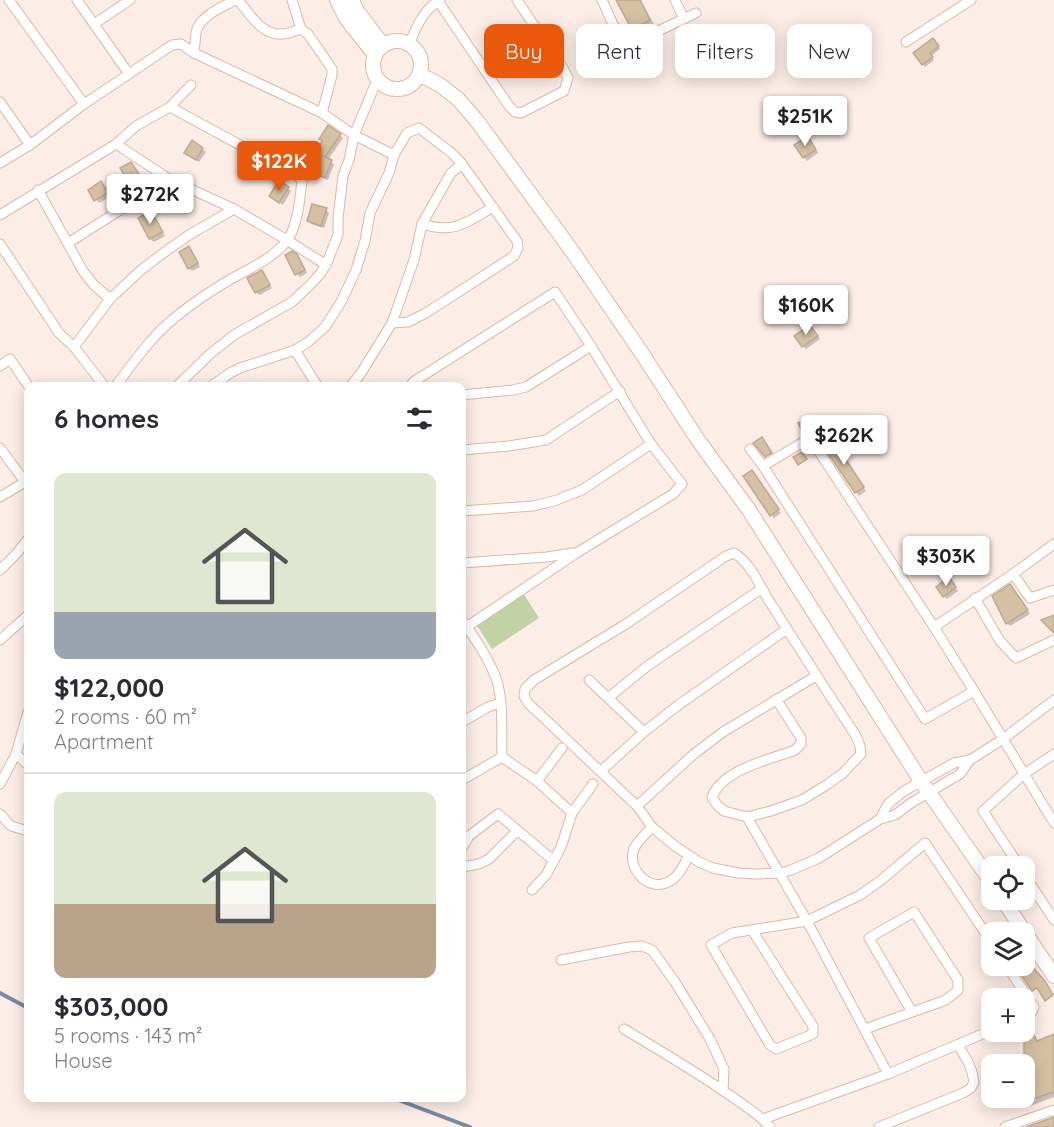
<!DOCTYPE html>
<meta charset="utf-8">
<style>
body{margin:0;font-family:Quicksand,sans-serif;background:#f7f7f7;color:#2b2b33;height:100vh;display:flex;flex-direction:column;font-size:22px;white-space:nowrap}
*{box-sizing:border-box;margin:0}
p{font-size:20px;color:#7c7c81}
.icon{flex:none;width:33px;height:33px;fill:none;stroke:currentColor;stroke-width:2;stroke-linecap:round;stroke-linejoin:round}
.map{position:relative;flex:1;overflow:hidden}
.details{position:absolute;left:24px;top:382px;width:442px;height:720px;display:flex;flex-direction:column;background:#fff;border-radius:12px;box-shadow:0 3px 15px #0003}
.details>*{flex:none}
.guide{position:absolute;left:484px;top:24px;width:478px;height:54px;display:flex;gap:12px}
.fabs{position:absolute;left:981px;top:856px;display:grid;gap:12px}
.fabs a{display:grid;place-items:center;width:54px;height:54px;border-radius:12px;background:#fff;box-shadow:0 3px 15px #0003;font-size:30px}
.price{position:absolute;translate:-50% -51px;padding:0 14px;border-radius:6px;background:#fff;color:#222;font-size:20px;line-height:39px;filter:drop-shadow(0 2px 3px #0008)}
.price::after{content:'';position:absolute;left:50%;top:36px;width:18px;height:14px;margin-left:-9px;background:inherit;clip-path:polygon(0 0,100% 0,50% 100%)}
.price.on{background:#ea580c;color:#fff}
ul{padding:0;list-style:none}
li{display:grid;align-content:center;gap:12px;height:318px;padding:0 30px}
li+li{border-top:2px solid #e1e1e2}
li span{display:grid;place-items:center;height:186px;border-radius:12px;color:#555}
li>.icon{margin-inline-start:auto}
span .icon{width:108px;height:108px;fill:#fffc;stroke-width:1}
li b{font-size:26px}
h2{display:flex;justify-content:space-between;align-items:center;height:72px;padding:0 30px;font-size:26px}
.tag{padding:0 21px;border-radius:12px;background:#fff;box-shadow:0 3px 15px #0003;font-size:21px;line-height:54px}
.tag.on{background:#ea580c;color:#fff}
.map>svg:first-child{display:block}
.green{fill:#c1d3a5}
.shadow{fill:#0003}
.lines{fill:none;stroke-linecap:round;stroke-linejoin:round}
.stream{stroke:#798aa5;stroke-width:4}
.building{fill:#d5c0a4;stroke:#bea98e;stroke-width:1.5}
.street-casing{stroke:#dab9a7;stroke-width:11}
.secondary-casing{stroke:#dab9a7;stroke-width:16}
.street{stroke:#fff;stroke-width:9}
.secondary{stroke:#fff;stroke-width:14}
</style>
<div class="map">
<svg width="1054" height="1127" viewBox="0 0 1054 1127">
<rect width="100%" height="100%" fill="#fceee6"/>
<!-- green -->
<path class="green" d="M523,593L539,618L492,649L476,624Z"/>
<!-- shadow -->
<g class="shadow">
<path d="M617,0H641L654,25L638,34L633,29Z"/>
<path d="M935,42L940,49L931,56L934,60L925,67L923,64Z"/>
<path d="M340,135L343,138L328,160L334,164L328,180L318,176L317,177H315L312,173Z"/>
<path d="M811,141L818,153L807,161L796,146Z"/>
<path d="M202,149L206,152L199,162L189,156Z"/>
<path d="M134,167L145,184L136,189L133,186Z"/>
<path d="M101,183L110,197L99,203L90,190Z"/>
<path d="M288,188L291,191L283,205L274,199Z"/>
<path d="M326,210L329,213L324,228L311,224L308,221Z"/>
<path d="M151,213L154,216L165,236L154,242L150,239L140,219Z"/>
<path d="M192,251L200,267L192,271L189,268Z"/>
<path d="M287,256L300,259L307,273L300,277L297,274Z"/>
<path d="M262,271L272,288L260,295L256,292Z"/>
<path d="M813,330L820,339L806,349L803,346Z"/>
<path d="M810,419L819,433L808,436L805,433Z"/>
<path d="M836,445L866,491L859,496L825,446Z"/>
<path d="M755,475L781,513L774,518L771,515Z"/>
<path d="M952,583L958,591L947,599L944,596Z"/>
<path d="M1013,589L1030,614L1010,626L1007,623Z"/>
<path d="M1028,1028L1033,1033L1038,1042L1054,1036V1097L1025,1108L1020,1103L1019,1098H1024V1065H1008L1034,1054L1024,1032Z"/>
</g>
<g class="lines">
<!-- stream -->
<g class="stream">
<path d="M0,993L28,1008"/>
<path d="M393,1098L470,1127"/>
</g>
</g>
<!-- building -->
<g class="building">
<path d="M616,0H640L650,20L632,30Z"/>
<path d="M933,38L939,46L930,53L933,57L922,65L913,53Z"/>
<path d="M328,125L341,134L325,157L332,160L325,178L314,173L313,175L310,174L322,140L319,139Z"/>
<path d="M808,136L816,150L803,158L794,145Z"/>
<path d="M192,140L203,148L196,160L184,153Z"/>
<path d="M131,162L143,180L132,187L120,168Z"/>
<path d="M279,180L289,187L279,203L269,196Z"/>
<path d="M101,181L108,193L94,201L88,190Z"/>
<path d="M312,204L327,208L321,226L307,221Z"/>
<path d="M151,211L163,232L149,239L138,218Z"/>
<path d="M189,246L198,263L188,269L179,252Z"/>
<path d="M292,251L297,254L305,270L295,275L285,255Z"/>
<path d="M262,270L270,285L255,293L247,278Z"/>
<path d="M810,325L818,336L802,347L794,336Z"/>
<path d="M810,417L817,430L804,434L798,423Z"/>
<path d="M762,437L772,453L765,457L753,443Z"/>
<path d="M833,440L864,487L855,493L823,446Z"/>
<path d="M802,452L807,459L798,465L793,457Z"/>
<path d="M752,470L779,509L770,516L743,476Z"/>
<path d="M949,577L956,587L943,597L936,587Z"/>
<path d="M1010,584L1028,610L1006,624L992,596Z"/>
<path d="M1054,615V633L1041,620Z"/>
<path d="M1024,957L1045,981L1053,995L1045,1001L1037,988L1032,991L1015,966H1024Z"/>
<path d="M1029,1026L1037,1041L1054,1034V1092L1024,1102V1065H1000V1063L1024,1055V1041L1019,1032H1024V1029Z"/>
<path d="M1054,1117V1127H1026Z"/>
</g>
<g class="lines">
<defs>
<g id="street">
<path d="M9,0L84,104"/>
<path d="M77,0L129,74"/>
<path d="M238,0C249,13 262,36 282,34C288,34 295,31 301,29"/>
<path d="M292,0L301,29L308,34L332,69V75L322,113"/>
<path d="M602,0C610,16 615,38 633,43L696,13"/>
<path d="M675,0L684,19"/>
<path d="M438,1L509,106L515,112L521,113L564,91L568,78L563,68L517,0"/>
<path d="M94,24L130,0"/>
<path d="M906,42L971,0"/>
<path d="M409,45C416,27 423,10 440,0"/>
<path d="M194,53C195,46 195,36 197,29C203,14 223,7 235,0"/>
<path d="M0,102L30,145"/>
<path d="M116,144L169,179L234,209L287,240L326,265"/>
<path d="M0,163L30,145L84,104L129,74L172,45L181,44L194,53L322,113L354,135L394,155"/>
<path d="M38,190L83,271L94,285L110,299"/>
<path d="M0,215L116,144L136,126L170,107L191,85"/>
<path d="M422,224C454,234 466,223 493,207"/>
<path d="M68,243L169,179"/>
<path d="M0,244L59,333L74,347L105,387"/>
<path d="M74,347L110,299L141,270L162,254L189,235L234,209"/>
<path d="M295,350L318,387"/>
<path d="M0,366L10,359L29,387"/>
<path d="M115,387C126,372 137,357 149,343C168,320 195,301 221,285C243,271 269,262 286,242C298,227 300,198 302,180L299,177L170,107"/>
<path d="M176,387L210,354L234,335L292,302L311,284L320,274L326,265L338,235V218L343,176L349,160L354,135L377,80"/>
<path d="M210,387L230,373L240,368L295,350L307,343L325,327L341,302L356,270L365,241L370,213L389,173L394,155L407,133L419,128L453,154L462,164L517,241L518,248L514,256L426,313L408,322L392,323"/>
<path d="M350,387L361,373L392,323L414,260L422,224L451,173L462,164"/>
<path d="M410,387L413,382L555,292L591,346L651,444L682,484L673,494L578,552L462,630"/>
<path d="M462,395L513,390L526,387L591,346"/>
<path d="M0,448L28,486"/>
<path d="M750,449L763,466L925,719L974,691"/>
<path d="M462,450L509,446L546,440L620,391"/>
<path d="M763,466L810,438L934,627L974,691L1054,823"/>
<path d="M0,497L25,482"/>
<path d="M462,511L533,506L554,501L582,490L651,444"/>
<path d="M462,563L547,557L573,553"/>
<path d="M0,570L17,553L28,539"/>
<path d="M1013,574L1030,598L1054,590"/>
<path d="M975,598L1000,641L1016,658L1054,640"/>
<path d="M462,620C475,638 490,660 497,681C504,705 501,732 502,757"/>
<path d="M934,627L1013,574L1054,544"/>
<path d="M0,640L28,615"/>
<path d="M589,680L644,732"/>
<path d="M608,698L646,667L761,589"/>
<path d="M776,699L801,738V744L795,750C769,760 723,769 712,797L717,805L724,811L747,817L771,811L802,800L828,784L843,773L861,754L860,746L856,736C827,692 799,648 771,604C760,587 752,564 734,553L726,556L626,624L534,680L525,689L524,696L528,703L637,806L652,827L675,846L699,862L713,868L738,873L755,874L780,873L791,870L819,858L880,819L895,815L911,803L960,774L970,760L1003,739L1054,700"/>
<path d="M462,722L488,707L500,703"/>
<path d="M16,754L28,765"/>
<path d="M502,757L537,781L572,813"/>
<path d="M601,771L644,732L677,706L787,629"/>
<path d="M462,780L502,757"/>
<path d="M537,781L562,748"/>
<path d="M0,784L16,754L28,712"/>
<path d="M637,806L694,754L723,732L816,676"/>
<path d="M0,814L11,826L28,831"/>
<path d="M747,817L807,921L888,1074"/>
<path d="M880,819L888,804L904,791L954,763L970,760"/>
<path d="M652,827C646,834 637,841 634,849C626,870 652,896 673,879C681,873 685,863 689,855"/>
<path d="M462,848L469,836L498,814L554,861"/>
<path d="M462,867L479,864L489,859L517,831"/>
<path d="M1020,867L983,811L1024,774L1054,754"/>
<path d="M1024,874L1054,920"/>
<path d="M532,890L546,875L561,847L572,813L593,784"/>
<path d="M752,930L813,1026V1034L776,1049L770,1045L711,945L732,933L807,921L860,895L880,881L925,843L992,943"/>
<path d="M561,960L629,947L642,946L652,950L675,982L710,1039L724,1069L723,1091"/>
<path d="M1007,966L1034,1007L1032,1012L1024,1015"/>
<path d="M624,1029C661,1051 698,1073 734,1098C746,1107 760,1115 770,1127"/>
<path d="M865,1029L946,1000L958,990V980L914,912L869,938L912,1012"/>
<path d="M763,1119L888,1074L992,1030"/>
<path d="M879,1127L963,1093L971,1088L974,1082L972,1072L968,1062L958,1045"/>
<path d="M1005,1127L1054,1110"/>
</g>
<g id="secondary">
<path d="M337,0L346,18L375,55"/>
<path d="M352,0L357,11L383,45"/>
<circle cx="397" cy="65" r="24"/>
<path d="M419,74L440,85L458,99L477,121L572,251L643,355L698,440L749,510L921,781L992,883"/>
<path d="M1003,900L1054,976"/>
</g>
</defs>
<!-- street casing -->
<use href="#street" class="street-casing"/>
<!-- secondary casing -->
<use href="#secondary" class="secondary-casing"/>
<!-- street -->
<use href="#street" class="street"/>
<!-- secondary -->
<use href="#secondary" class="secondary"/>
</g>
</svg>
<div class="fabs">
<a><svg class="icon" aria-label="locate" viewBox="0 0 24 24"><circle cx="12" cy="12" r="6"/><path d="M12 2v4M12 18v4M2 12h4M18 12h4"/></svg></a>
<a><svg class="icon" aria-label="layers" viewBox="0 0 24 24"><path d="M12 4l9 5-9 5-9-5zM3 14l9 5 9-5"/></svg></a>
<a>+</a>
<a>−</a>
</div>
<b class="price" style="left:805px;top:147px">$251K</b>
<b class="price on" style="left:279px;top:192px">$122K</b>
<b class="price" style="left:150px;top:225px">$272K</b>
<b class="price" style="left:806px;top:336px">$160K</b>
<b class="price" style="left:844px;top:466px">$262K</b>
<b class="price" style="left:946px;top:587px">$303K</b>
<div class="guide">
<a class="tag on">Buy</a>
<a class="tag">Rent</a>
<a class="tag">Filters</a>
<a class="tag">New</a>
</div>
<section class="details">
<h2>6 homes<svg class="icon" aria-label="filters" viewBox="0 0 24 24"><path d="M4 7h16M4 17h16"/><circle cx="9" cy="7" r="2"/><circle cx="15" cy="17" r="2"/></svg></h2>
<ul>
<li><span style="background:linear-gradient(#dfe7d0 75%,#9aa5b1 0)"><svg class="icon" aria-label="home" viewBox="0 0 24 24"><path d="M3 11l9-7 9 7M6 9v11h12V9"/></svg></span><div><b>$122,000</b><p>2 rooms · 60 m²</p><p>Apartment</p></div></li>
<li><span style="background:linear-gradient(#dfe7d0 60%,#b9a48a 0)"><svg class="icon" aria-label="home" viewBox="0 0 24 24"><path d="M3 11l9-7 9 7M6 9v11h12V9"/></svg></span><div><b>$303,000</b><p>5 rooms · 143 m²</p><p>House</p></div></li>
</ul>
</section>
</div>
